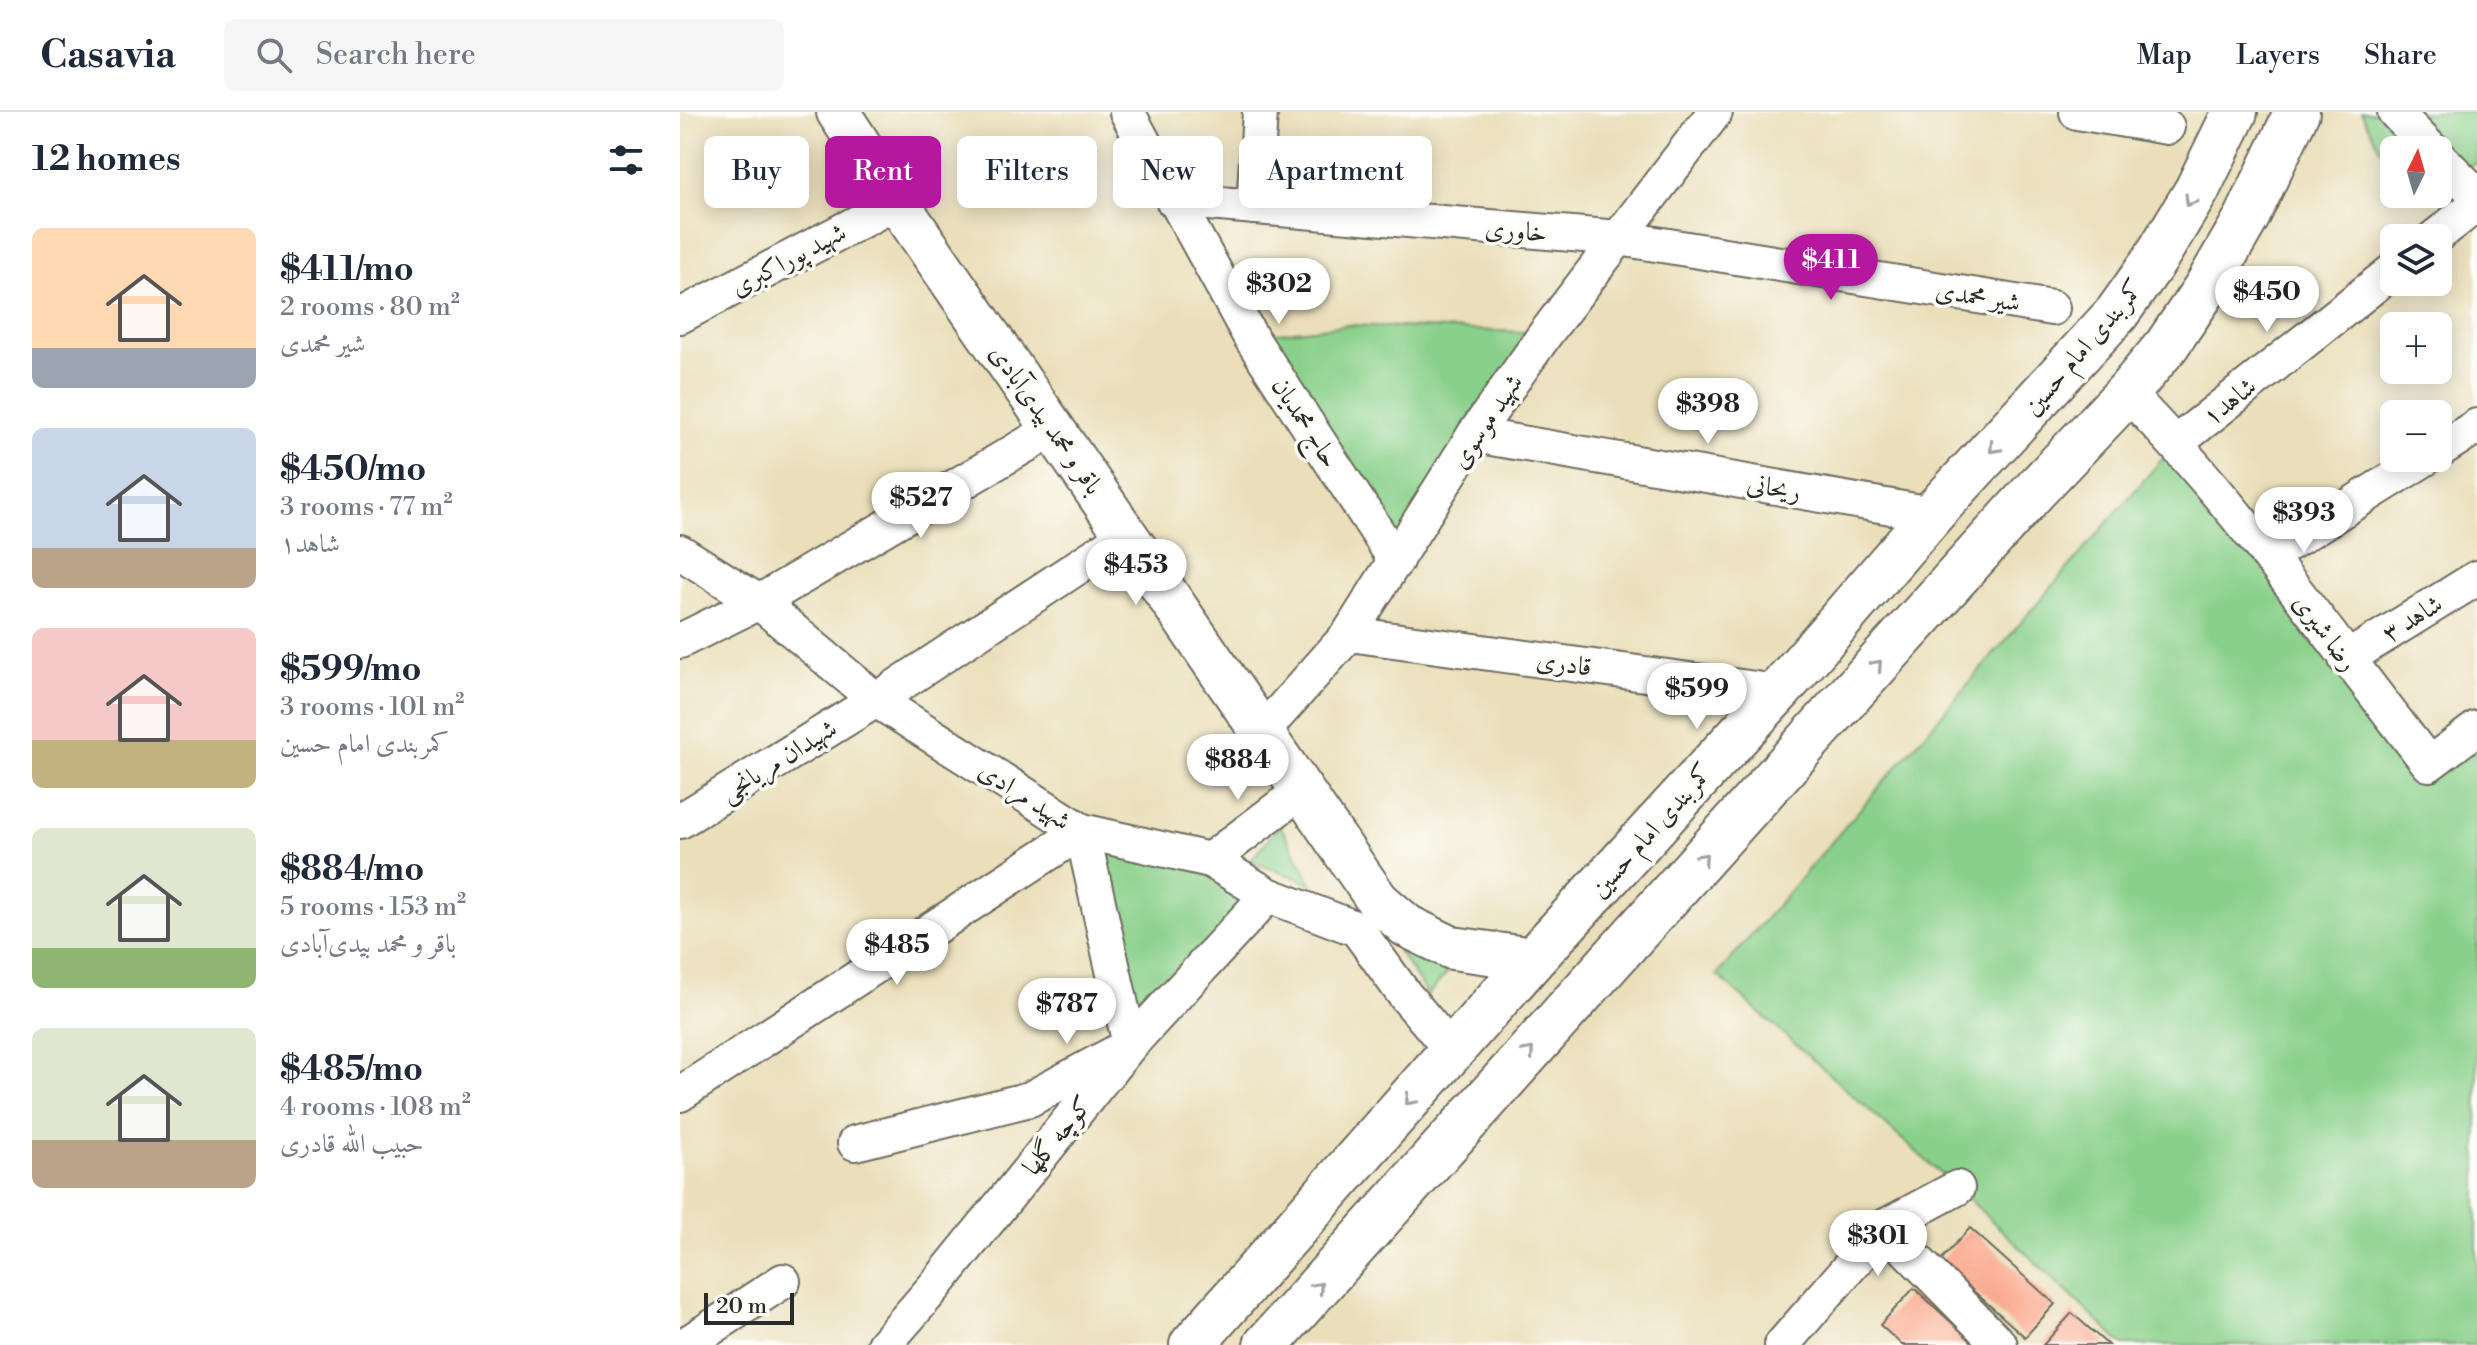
<!DOCTYPE html>
<meta charset="utf-8">
<style>
body{margin:0;font-family:"Libre Bodoni",Amiri,serif;background:#f6f6f7;color:#1f2937;height:100vh;display:flex;flex-direction:column;font-size:30px;white-space:nowrap}
*{box-sizing:border-box;margin:0}
p{font-size:26px;color:#747a83}
.icon{flex:none;width:44px;height:44px;fill:none;stroke:currentColor;stroke-width:2;stroke-linecap:round;stroke-linejoin:round}
.map{position:relative;flex:1;overflow:hidden}
.panel{display:flex;flex-direction:column;background:#fff;width:680px}
.panel>*{flex:none}
.banner{position:absolute;left:24px;top:24px;width:760px;height:72px;display:flex;gap:16px}
.needle{width:52px;rotate:5deg}
.controls{position:absolute;left:1700px;top:24px;display:grid;gap:16px}
.controls a{display:grid;place-items:center;width:72px;height:72px;border-radius:12px;background:#fff;box-shadow:0 4px 20px #0003;font-size:40px}
.scale{position:absolute;left:24px;bottom:20px;width:90px;box-sizing:border-box;padding-left:8px;border:4px solid #2b2b2b;border-top:0;font-size:22px;line-height:28px;white-space:nowrap;color:#2b2b2b;-webkit-text-stroke:6px #fdfcf7;paint-order:stroke}
.price{position:absolute;translate:-50% -68px;padding:0 18px;border-radius:28px;background:#fff;color:#222;font-size:26px;line-height:52px;filter:drop-shadow(0 2px 4px #0008)}
.price::after{content:'';position:absolute;left:50%;top:48px;width:24px;height:18px;margin-left:-12px;background:inherit;clip-path:polygon(0 0,100% 0,50% 100%)}
.price.selected{background:#b5179e;color:#fff}
ul{padding:0;list-style:none}
li{display:flex;align-items:center;gap:24px;height:200px;padding:0 32px}
li span{display:grid;place-items:center;flex:none;width:224px;height:160px;border-radius:12px;color:#555}
li>.icon{margin-inline-start:auto}
span .icon{width:96px;height:96px;fill:#fffc;stroke-width:1}
li b{font-size:34px}
h2{display:flex;justify-content:space-between;align-items:center;height:96px;padding:0 32px;font-size:34px}
.tag{padding:0 28px;border-radius:12px;background:#fff;box-shadow:0 4px 20px #0003;font-size:28px;line-height:72px}
.tag.selected{background:#b5179e;color:#fff}
header{display:flex;align-items:center;gap:48px;box-sizing:border-box;height:112px;padding:0 40px;background:#fff;border-bottom:2px solid #e0e1e3}
header strong{font-size:38px}
nav{display:flex;gap:44px;margin-inline-start:auto;font-size:28px}
.search{width:560px;height:72px;background:#f6f6f7;display:flex;align-items:center;gap:20px;box-sizing:border-box;padding:0 28px;border-radius:12px;color:#747a83;font-size:30px}
main{display:flex;flex:1;min-height:0}
.map>svg:first-child{display:block}
.green{fill:#89d08a;stroke:#5a7e5a;stroke-width:2}
.building{fill:#faa78c}
.lines{fill:none;stroke-linecap:round;stroke-linejoin:round}
.minor-casing{stroke:#6e6a5d;stroke-width:38}
.tertiary-casing{stroke:#6e6a5d;stroke-width:46}
.secondary-casing{stroke:#6e6a5d;stroke-width:48}
.minor{stroke:#fff;stroke-width:34}
.tertiary{stroke:#fff;stroke-width:42}
.secondary{stroke:#fff;stroke-width:44}
.oneway{stroke:#a0a0a0}
.labels{text-anchor:middle;stroke-width:7;stroke-linejoin:round;paint-order:stroke}
.street-label{font-size:26px;fill:#2b2b2b;stroke:#fdfcf7}
</style>
<header>
<strong>Casavia</strong>
<div class="search"><svg class="icon" aria-label="search" viewBox="0 0 24 24"><circle cx="10" cy="10" r="6"/><path d="M15 15l6 6"/></svg>Search here</div>
<nav><a>Map</a><a>Layers</a><a>Share</a></nav>
</header>
<main>
<section class="panel">
<h2>12 homes<svg class="icon" aria-label="filters" viewBox="0 0 24 24"><path d="M4 7h16M4 17h16"/><circle cx="9" cy="7" r="2"/><circle cx="15" cy="17" r="2"/></svg></h2>
<ul>
<li><span style="background:linear-gradient(#ffd9b3 75%,#9aa5b1 0)"><svg class="icon" aria-label="home" viewBox="0 0 24 24"><path d="M3 11l9-7 9 7M6 9v11h12V9"/></svg></span><div><b>$411/mo</b><p>2 rooms · 80 m²</p><p>شیر محمدی</p></div></li>
<li><span style="background:linear-gradient(#c9d6e8 75%,#b9a48a 0)"><svg class="icon" aria-label="home" viewBox="0 0 24 24"><path d="M3 11l9-7 9 7M6 9v11h12V9"/></svg></span><div><b>$450/mo</b><p>3 rooms · 77 m²</p><p>شاهد۱</p></div></li>
<li><span style="background:linear-gradient(#f6c9c9 70%,#c2b280 0)"><svg class="icon" aria-label="home" viewBox="0 0 24 24"><path d="M3 11l9-7 9 7M6 9v11h12V9"/></svg></span><div><b>$599/mo</b><p>3 rooms · 101 m²</p><p>کمربندی امام حسین</p></div></li>
<li><span style="background:linear-gradient(#dfe7d0 75%,#8fb573 0)"><svg class="icon" aria-label="home" viewBox="0 0 24 24"><path d="M3 11l9-7 9 7M6 9v11h12V9"/></svg></span><div><b>$884/mo</b><p>5 rooms · 153 m²</p><p>باقر و محمد بیدی‌آبادی</p></div></li>
<li><span style="background:linear-gradient(#dfe7d0 70%,#b9a48a 0)"><svg class="icon" aria-label="home" viewBox="0 0 24 24"><path d="M3 11l9-7 9 7M6 9v11h12V9"/></svg></span><div><b>$485/mo</b><p>4 rooms · 108 m²</p><p>حبیب الله قادری</p></div></li>
</ul>
</section>
<div class="map">
<svg width="1797" height="1233" viewBox="0 0 1797 1233">
<rect width="100%" height="100%" fill="#fdfcf7"/>
<filter id="ink" filterUnits="userSpaceOnUse"><feTurbulence type="fractalNoise" baseFrequency=".0125" numOctaves="2"/><feDisplacementMap in="SourceGraphic" scale="16" xChannelSelector="R" yChannelSelector="G"/><feConvolveMatrix kernelMatrix="1 2 1 2 8 2 1 2 1" color-interpolation-filters="sRGB"/></filter>
<filter id="wash" filterUnits="userSpaceOnUse"><feTurbulence type="fractalNoise" baseFrequency=".006" numOctaves="4" result="noise"/><feDisplacementMap in="SourceGraphic" scale="32" xChannelSelector="R" yChannelSelector="G"/><feGaussianBlur stdDeviation="1.8" result="paint"/><feColorMatrix in="noise" values="0 0 0 0 0 0 0 0 0 0 0 0 0 0 0 0 0 1.4 0 .05"/><feComposite in="paint" operator="in"/></filter>
<g filter="url(#wash)">
<rect width="100%" height="100%" fill="#eadfba"/>
<!-- green -->
<g class="green">
<path d="M1681,0H1797V51L1758,65V38H1714V56L1700,37Z"/>
<path d="M668,213L866,221L716,449L570,224Z"/>
<path d="M1496,331L1749,651L1797,616V1233H1443L1277,1076L1037,863Z"/>
<path d="M600,713L632,772L570,749Z"/>
<path d="M402,719L588,783L450,933Z"/>
<path d="M718,839L769,859L748,883Z"/>
</g>
<g id="blocks">
<!-- building -->
<g class="building">
<path d="M1290,1116L1375,1192L1345,1225L1260,1149Z"/>
<path d="M1234,1176L1296,1233H1222L1200,1213Z"/>
<path d="M1392,1201L1428,1233H1363Z"/>
</g>
</g>
</g>
<g filter="url(#ink)">
<use href="#blocks" fill-opacity="0" stroke="#6e6a5d" stroke-width="2"/>
<g class="lines">
<defs>
<g id="minor">
<path d="M447,0L570,224L716,449"/>
<path d="M1397,0L1487,15"/>
<path d="M1715,0L1752,38"/>
<path d="M1758,44L1797,83"/>
<path d="M493,88L939,126L1372,196"/>
<path d="M574,95L580,0"/>
<path d="M1754,126L1797,92"/>
<path d="M0,204L217,90"/>
<path d="M1447,281C1559,395 1651,527 1749,652L1797,616"/>
<path d="M794,323L1252,402"/>
<path d="M1496,331L1714,158"/>
<path d="M1758,339L1797,314"/>
<path d="M0,440L79,490L196,588L402,719L530,748L588,783L677,817L724,882L773,940"/>
<path d="M1589,444L1746,346"/>
<path d="M669,522L1098,580"/>
<path d="M0,529L79,490L373,317"/>
<path d="M1666,547L1797,466"/>
<path d="M582,620L669,522L794,323L866,221L1035,0"/>
<path d="M0,709L196,588L446,423"/>
<path d="M530,748L621,679"/>
<path d="M0,982L402,719L450,933L350,987L175,1031"/>
<path d="M1204,1115L1320,1233"/>
<path d="M5,1233L103,1169"/>
<path d="M204,1233L256,1173L450,933L588,783"/>
<path d="M1102,1233L1204,1115L1277,1076"/>
</g>
<path id="tertiary" d="M158,0L217,90L698,789L727,814L772,836L853,847"/>
<g id="secondary">
<path d="M512,1233L853,847L1098,580L1252,402L1437,201L1474,149L1517,78L1555,0"/>
<path d="M586,1233L1147,608L1357,376L1447,281L1487,233L1527,174L1567,105L1617,0"/>
</g>
</defs>
<!-- minor casing -->
<use href="#minor" class="minor-casing"/>
<!-- tertiary casing -->
<use href="#tertiary" class="tertiary-casing"/>
<!-- secondary casing -->
<use href="#secondary" class="secondary-casing"/>
<!-- minor -->
<use href="#minor" class="minor"/>
<!-- tertiary -->
<use href="#tertiary" class="tertiary"/>
<!-- secondary -->
<use href="#secondary" class="secondary"/>
</g>
<!-- one-way arrows -->
<defs><path id="oneway-chevron" d="M-2-3.5L2.5 0L-2 3.5" fill="none" stroke-width="1.6" stroke-linecap="round" stroke-linejoin="round" transform="scale(2)"/></defs>
<g class="oneway">
<use href="#oneway-chevron" transform="translate(1510 89) rotate(121)"/>
<use href="#oneway-chevron" transform="translate(1314 336) rotate(133)"/>
<use href="#oneway-chevron" transform="translate(1197 553) rotate(-48)"/>
<use href="#oneway-chevron" transform="translate(1023 746) rotate(-48)"/>
<use href="#oneway-chevron" transform="translate(849 940) rotate(-48)"/>
<use href="#oneway-chevron" transform="translate(730 988) rotate(132)"/>
<use href="#oneway-chevron" transform="translate(638 1175) rotate(-48)"/>
</g>
</g>
<g class="labels">
<!-- street labels -->
<g class="street-label">
<text transform="translate(836 118) rotate(5)" y="9">خاوری</text>
<text transform="translate(108 147) rotate(-28)" y="9">شهید پوراکبری</text>
<text transform="translate(1298 184) rotate(9)" y="9">شیر محمدی</text>
<text transform="translate(1403 235) rotate(-49)" y="9">کمربندی امام حسین</text>
<text transform="translate(1549 289) rotate(-38)" y="9">شاهد۱</text>
<text transform="translate(367 307) rotate(55)" y="9">باقر و محمد بیدی‌آبادی</text>
<text transform="translate(806 309) rotate(-56)" y="9">شهید موسوی</text>
<text transform="translate(626 310) rotate(57)" y="9">حاج محمدیان</text>
<text transform="translate(1094 375) rotate(10)" y="9">ریحانی</text>
<text transform="translate(1732 506) rotate(-32)" y="9">شاهد ۳</text>
<text transform="translate(1646 520) rotate(53)" y="9">رضا شیری</text>
<text transform="translate(884 551) rotate(8)" y="9">قادری</text>
<text transform="translate(98 648) rotate(-32)" y="9">شهیدان مریانجی</text>
<text transform="translate(345 683) rotate(33)" y="9">شهید مرادی</text>
<text transform="translate(971 718) rotate(-48)" y="9">کمربندی امام حسین</text>
<text transform="translate(377 1023) rotate(-51)" y="9">کوچه گلها</text>
</g>
</g>
</svg>
<div class="controls">
<a><svg class="needle" viewBox="-14 -14 28 28"><path d="M0-13l5 13h-10z" fill="#e53935"/><path d="M0 13l5-13h-10z" fill="#747a83"/></svg></a>
<a><svg class="icon" aria-label="layers" viewBox="0 0 24 24"><path d="M12 4l9 5-9 5-9-5zM3 14l9 5 9-5"/></svg></a>
<a>+</a>
<a>−</a>
</div>
<div class="scale">20 m</div>
<b class="price selected" style="left:1151px;top:190px">$411</b>
<b class="price" style="left:599px;top:214px">$302</b>
<b class="price" style="left:1587px;top:222px">$450</b>
<b class="price" style="left:1028px;top:334px">$398</b>
<b class="price" style="left:241px;top:428px">$527</b>
<b class="price" style="left:1624px;top:443px">$393</b>
<b class="price" style="left:456px;top:495px">$453</b>
<b class="price" style="left:1017px;top:619px">$599</b>
<b class="price" style="left:558px;top:690px">$884</b>
<b class="price" style="left:217px;top:875px">$485</b>
<b class="price" style="left:387px;top:934px">$787</b>
<b class="price" style="left:1198px;top:1166px">$301</b>
<div class="banner">
<a class="tag">Buy</a>
<a class="tag selected">Rent</a>
<a class="tag">Filters</a>
<a class="tag">New</a>
<a class="tag">Apartment</a>
</div>
</div>
</main>
